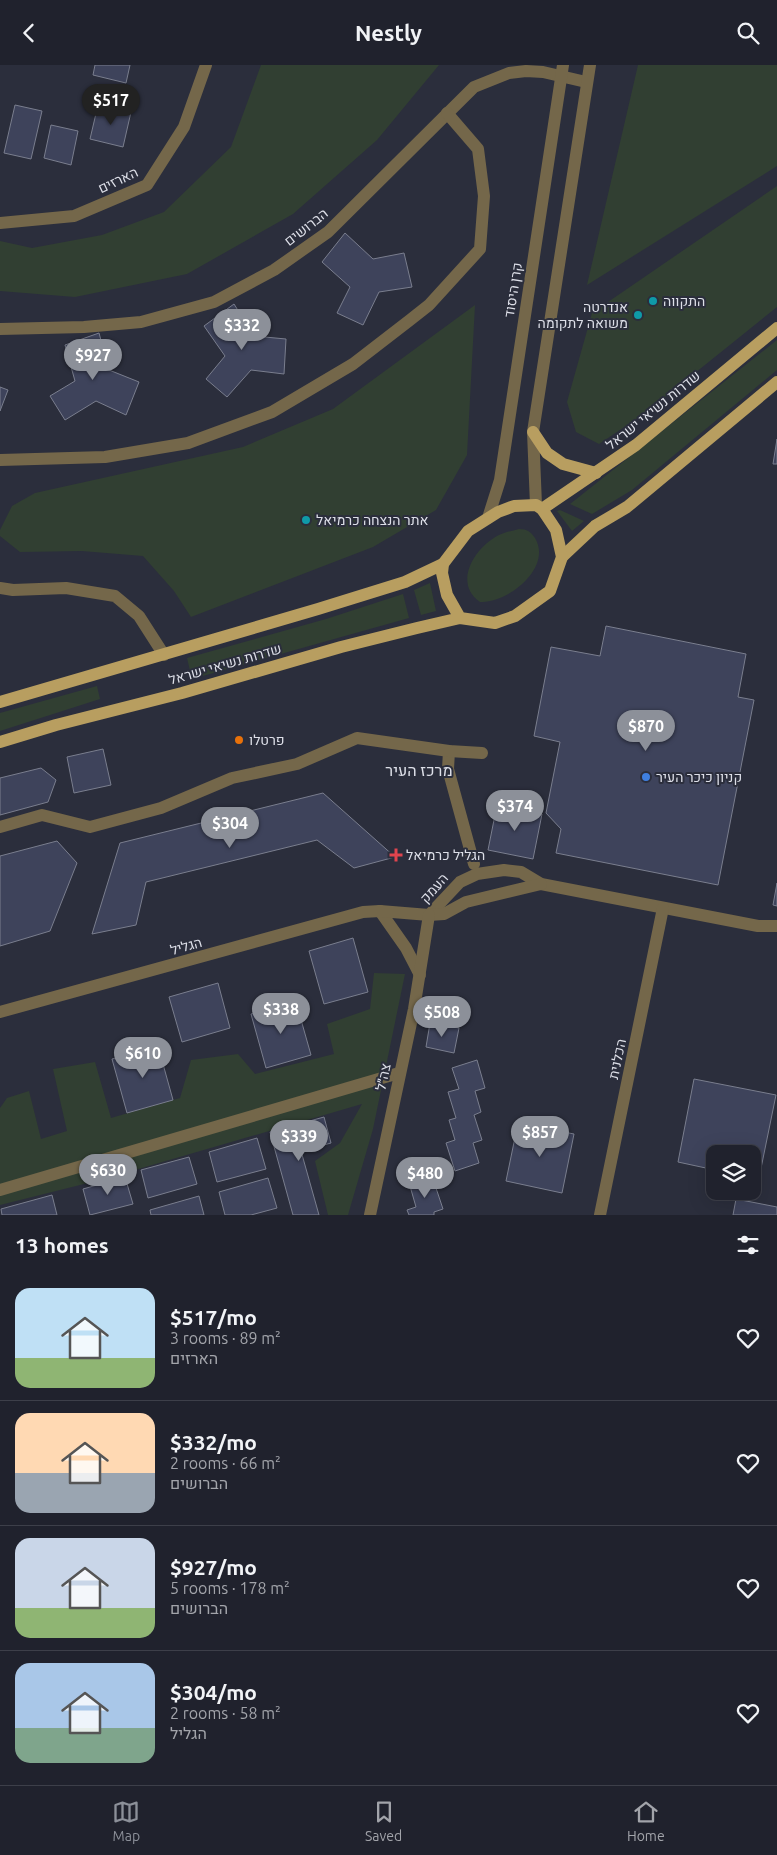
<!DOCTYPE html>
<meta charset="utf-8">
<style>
body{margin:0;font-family:Ubuntu,Heebo,sans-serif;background:#2d2f39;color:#f1f3f6;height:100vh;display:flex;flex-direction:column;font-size:19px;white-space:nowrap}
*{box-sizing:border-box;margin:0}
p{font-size:16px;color:#a2a4aa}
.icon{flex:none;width:28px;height:28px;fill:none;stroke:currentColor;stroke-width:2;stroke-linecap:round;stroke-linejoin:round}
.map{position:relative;height:1150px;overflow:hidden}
.drawer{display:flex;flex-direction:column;background:#20222d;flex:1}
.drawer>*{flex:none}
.tools{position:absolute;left:706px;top:1080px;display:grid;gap:10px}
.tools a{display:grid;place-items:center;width:55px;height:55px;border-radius:10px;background:#20222d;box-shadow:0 5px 20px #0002,0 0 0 1px #3d3f49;font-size:25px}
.price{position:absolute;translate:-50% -42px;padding:0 11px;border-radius:18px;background:#8c9099;color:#fff;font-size:16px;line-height:32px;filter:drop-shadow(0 1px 2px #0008)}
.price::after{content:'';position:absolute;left:50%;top:30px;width:15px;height:11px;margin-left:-8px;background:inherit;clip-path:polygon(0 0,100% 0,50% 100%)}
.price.active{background:#222;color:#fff}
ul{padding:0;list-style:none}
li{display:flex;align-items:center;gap:15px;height:125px;padding:0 15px}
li+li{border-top:1px solid #3d3f49}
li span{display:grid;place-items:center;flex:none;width:140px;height:100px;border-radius:15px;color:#555}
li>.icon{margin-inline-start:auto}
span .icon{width:60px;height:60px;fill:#fffc;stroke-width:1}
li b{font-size:21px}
h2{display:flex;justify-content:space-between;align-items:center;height:60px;padding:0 15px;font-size:21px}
header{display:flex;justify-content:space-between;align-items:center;height:65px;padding:0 15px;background:#20222d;font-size:22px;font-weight:700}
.menu{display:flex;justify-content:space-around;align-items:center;height:70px;border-top:1px solid #3d3f49;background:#20222d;font-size:14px;color:#a2a4aa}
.menu a{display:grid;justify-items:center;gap:2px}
.menu .active{color:#8c9099}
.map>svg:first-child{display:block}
.green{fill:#313f32}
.building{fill:#3e435b;stroke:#7a7e8e}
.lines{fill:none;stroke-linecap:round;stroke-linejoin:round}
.minor{stroke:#74674a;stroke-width:12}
.major{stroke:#b89e60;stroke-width:12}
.culture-dot{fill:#0f9aa8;stroke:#2b2e3c;stroke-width:2}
.food-dot{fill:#e8710a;stroke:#2b2e3c;stroke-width:2}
.shop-dot{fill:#3f7fe0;stroke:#2b2e3c;stroke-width:2}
.health-dot{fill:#e0444e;stroke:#2b2e3c;stroke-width:2}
.labels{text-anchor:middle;stroke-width:4;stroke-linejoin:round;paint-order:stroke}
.street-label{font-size:14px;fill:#dddfe8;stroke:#2b2e3c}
.poi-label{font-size:14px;fill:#dddfe8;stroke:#2b2e3c;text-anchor:start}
.quarter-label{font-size:16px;fill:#dddfe8;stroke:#2b2e3c}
</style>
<header><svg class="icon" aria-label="back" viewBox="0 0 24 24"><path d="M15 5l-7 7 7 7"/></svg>Nestly<svg class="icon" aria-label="search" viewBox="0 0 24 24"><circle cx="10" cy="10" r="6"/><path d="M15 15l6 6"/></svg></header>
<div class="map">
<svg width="777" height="1150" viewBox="0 0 777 1150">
<rect width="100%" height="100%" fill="#2b2e3c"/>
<!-- green -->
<g class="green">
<path d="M261,0H439L377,75L293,149L187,209L75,232L0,226V176L32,183L102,170L164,147L231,82Z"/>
<path d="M638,0H777V101L587,220Z"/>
<path d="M777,121V242L644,349L599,379L576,367L567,337L592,248Z"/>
<path d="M475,240L467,390L436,445L373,482L191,552L174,526L143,491L82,486L20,487L0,471V465L12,441L35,428L243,382L333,344Z"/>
<path d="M777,275V305L632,425L592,449L570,439Z"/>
<path d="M560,445L584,456L572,466L557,446Z"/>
<path d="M519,464C527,464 531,467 535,473C553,503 507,539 480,537C453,518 474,484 497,471C504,467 512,466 519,464Z"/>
<path d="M430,518L436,546L421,550L414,525Z"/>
<path d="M403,529L409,553L192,614L187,593L326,554Z"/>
<path d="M97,621L100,634L0,666V648Z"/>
<path d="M374,908L405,909L373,1064L348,1150H328L315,1096L340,1078L362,1039L104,1114L0,1140V1043L7,1033L29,1026L41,1074L67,1066L53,1004L95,997L111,1053L180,1033L191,995L238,989L255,1009L334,989L327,959L370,944Z"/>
</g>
<!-- building -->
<g class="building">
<path d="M95,0H130L126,18L93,10Z"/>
<path d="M15,40L42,46L31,94L4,88Z"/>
<path d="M98,40L131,47L123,82L90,74Z"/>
<path d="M51,60L78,66L71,100L44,93Z"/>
<path d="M345,168L373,194L404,188L412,222L379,227L363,260L337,248L350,222L322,197Z"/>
<path d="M234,239L254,271L286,274L284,309L251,305L227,332L206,314L225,291L204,261Z"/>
<path d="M99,268L109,305L139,317L126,350L96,336L65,355L50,331L75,316L65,280Z"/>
<path d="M0,322L8,325L0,346Z"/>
<path d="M777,374V399H773Z"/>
<path d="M606,561L746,589L738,632L754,635L718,820L556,788L561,764L546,748L560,677L534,671L551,582L600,591Z"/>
<path d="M103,684L111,720L74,728L67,692Z"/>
<path d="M41,703L56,715L48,737L0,750V713Z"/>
<path d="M323,728L395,792L354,803L317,775L146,817L136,860L92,869L120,778Z"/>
<path d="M497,740L542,749L533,794L488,785Z"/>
<path d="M57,776L77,798L50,866L0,881V791Z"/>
<path d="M777,818V841L773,840Z"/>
<path d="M353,873L368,927L324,939L309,886Z"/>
<path d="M218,918L230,963L182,977L169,932Z"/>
<path d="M296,937L311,990L266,1003L251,949Z"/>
<path d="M430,958L459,963L454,988L426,982Z"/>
<path d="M158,981L173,1035L127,1048L112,994Z"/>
<path d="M477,995L485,1023L475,1026L481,1047L474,1050L482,1075L473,1078L479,1098L455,1106L446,1078L455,1075L449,1055L456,1053L448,1027L459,1024L452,1003Z"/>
<path d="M694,1014L776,1030L759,1113L752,1112V1089H715V1105L678,1097Z"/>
<path d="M324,1052L331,1078L301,1086L319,1150H293L270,1067Z"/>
<path d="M518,1058L574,1069L562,1128L506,1116Z"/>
<path d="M257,1073L266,1104L217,1117L209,1087Z"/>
<path d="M189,1092L197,1119L148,1133L141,1105Z"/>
<path d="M125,1112L133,1139L90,1150L83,1124Z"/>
<path d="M268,1113L277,1143L251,1150H225L219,1127Z"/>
<path d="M433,1114L443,1144L434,1147V1150H409L407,1145L416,1142L410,1121Z"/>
<path d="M52,1130L57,1150H2L1,1144Z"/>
<path d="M199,1131L204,1150H151L150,1145Z"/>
<path d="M736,1134L777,1142V1150H733Z"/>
</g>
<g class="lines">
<!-- minor -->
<g class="minor">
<path d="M0,158L74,151L147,120L184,62L206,0"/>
<path d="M0,264L84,262L141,257L214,237L274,205L328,167L474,22L509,8L526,6L543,7L586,17"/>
<path d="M0,395L105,392L188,378L272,347L353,299L410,255L429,240L480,184L484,131L478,84L447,48"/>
<path d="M536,440L533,367L590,0"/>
<path d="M488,453L500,415L563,0"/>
<path d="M0,523L13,525L66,523L115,531L139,551L164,590"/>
<path d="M449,686L448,704L474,799"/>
<path d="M0,762L42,750L90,762L161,743L232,713L297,699L357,673L449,686L482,688"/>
<path d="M380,846L406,883L420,910"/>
<path d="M429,850L460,817L477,809L504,805L521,807L541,819L758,861H777"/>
<path d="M0,947L363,847L380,846L429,850L444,849L466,837L541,819"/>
<path d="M0,1125L399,1008"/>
<path d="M370,1150L414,944L429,850"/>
<path d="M600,1150L663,843"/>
</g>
<!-- major -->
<g class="major">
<path d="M533,367L547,388L563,399L596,408"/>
<path d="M542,444L636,380L777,263"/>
<path d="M562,492L595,461L627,442L777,317"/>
<path d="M0,637L318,544L405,517L443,499"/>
<path d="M0,677L56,660L182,628L341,582L417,563L460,553L495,558L515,551L550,526L562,492L556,465L542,444L536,440L514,441L498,447L468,466L443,499L442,508L447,530L460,553"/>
</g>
</g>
<!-- markers -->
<g class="culture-dot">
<circle cx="653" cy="236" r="5"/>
<circle cx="638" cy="250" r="5"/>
<circle cx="306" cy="455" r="5"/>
</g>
<circle class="food-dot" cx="239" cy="675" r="5"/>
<circle class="shop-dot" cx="646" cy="712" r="5"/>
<path class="health-dot" d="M393.5 782.5h5v5h5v5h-5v5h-5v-5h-5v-5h5z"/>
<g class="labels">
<!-- street labels -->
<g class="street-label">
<text transform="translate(118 115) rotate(-25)" y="5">הארזים</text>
<text transform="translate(306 162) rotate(-38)" y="5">הברושים</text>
<text transform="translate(513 225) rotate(-81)" y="5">קרן היסוד</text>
<text transform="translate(653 345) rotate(-39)" y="5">שדרות נשיאי ישראל</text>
<text transform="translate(225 599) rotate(-16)" y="5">שדרות נשיאי ישראל</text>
<text transform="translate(434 823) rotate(-48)" y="5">העמק</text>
<text transform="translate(186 881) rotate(-16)" y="5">הגליל</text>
<text transform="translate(617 994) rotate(-78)" y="5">הכלנית</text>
<text transform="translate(383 1012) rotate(-78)" y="5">צה״ל</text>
</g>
<!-- poi labels -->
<g class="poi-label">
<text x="663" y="241">התקווה</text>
<text x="628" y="247" text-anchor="end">אנדרטה<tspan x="628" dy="16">משואה לתקומה</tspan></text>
<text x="316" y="460">אתר הנצחה כרמיאל</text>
<text x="249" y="680">פרטלו</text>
<text x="656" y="717">קניון כיכר העיר</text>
<text x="406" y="795">הגליל כרמיאל</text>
</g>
<!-- quarter labels -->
<g class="quarter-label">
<text x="419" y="711">מרכז העיר</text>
</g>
</g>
</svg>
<div class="tools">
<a><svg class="icon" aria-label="layers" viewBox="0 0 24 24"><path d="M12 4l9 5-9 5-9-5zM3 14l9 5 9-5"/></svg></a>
</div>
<b class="price active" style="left:111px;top:61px">$517</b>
<b class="price" style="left:242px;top:286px">$332</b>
<b class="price" style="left:93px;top:316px">$927</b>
<b class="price" style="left:646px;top:687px">$870</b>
<b class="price" style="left:515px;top:767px">$374</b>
<b class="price" style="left:230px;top:784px">$304</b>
<b class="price" style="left:281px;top:970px">$338</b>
<b class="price" style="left:442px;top:973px">$508</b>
<b class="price" style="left:143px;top:1014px">$610</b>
<b class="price" style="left:540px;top:1093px">$857</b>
<b class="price" style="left:299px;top:1097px">$339</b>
<b class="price" style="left:108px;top:1131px">$630</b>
<b class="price" style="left:425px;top:1134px">$480</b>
</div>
<section class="drawer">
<h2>13 homes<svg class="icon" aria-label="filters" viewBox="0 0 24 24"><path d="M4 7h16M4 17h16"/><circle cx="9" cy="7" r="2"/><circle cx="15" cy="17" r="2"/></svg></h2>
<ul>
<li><span style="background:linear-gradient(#bfe0f5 70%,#8fb573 0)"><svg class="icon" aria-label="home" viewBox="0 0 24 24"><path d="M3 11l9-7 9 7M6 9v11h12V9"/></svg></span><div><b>$517/mo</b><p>3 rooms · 89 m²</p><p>הארזים</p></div><svg class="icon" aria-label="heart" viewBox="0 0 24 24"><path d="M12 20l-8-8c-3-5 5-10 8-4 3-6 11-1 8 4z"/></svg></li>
<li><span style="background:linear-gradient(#ffd9b3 60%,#9aa5b1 0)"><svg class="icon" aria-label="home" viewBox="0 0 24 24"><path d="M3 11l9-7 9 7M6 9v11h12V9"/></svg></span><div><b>$332/mo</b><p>2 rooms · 66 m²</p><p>הברושים</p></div><svg class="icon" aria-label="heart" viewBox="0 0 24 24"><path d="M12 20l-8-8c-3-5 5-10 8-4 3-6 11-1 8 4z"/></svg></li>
<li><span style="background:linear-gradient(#c9d6e8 70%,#8fb573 0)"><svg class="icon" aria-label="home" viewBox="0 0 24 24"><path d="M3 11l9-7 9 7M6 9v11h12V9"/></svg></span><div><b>$927/mo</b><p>5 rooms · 178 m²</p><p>הברושים</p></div><svg class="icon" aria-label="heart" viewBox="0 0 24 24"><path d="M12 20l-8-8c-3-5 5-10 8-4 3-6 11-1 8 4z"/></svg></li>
<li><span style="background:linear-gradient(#a9c7e8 65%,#7fa58c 0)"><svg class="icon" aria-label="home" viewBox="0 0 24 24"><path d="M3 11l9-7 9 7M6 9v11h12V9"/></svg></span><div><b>$304/mo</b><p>2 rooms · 58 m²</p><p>הגליל</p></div><svg class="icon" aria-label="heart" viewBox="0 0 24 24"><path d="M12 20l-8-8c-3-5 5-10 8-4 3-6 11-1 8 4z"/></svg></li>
</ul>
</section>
<nav class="menu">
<a class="active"><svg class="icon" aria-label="map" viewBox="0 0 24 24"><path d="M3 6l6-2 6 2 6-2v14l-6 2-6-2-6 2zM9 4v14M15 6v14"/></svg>Map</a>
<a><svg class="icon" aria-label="saved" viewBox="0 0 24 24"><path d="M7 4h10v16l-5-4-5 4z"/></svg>Saved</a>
<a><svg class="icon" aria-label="home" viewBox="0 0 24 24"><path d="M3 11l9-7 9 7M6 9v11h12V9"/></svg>Home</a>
</nav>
